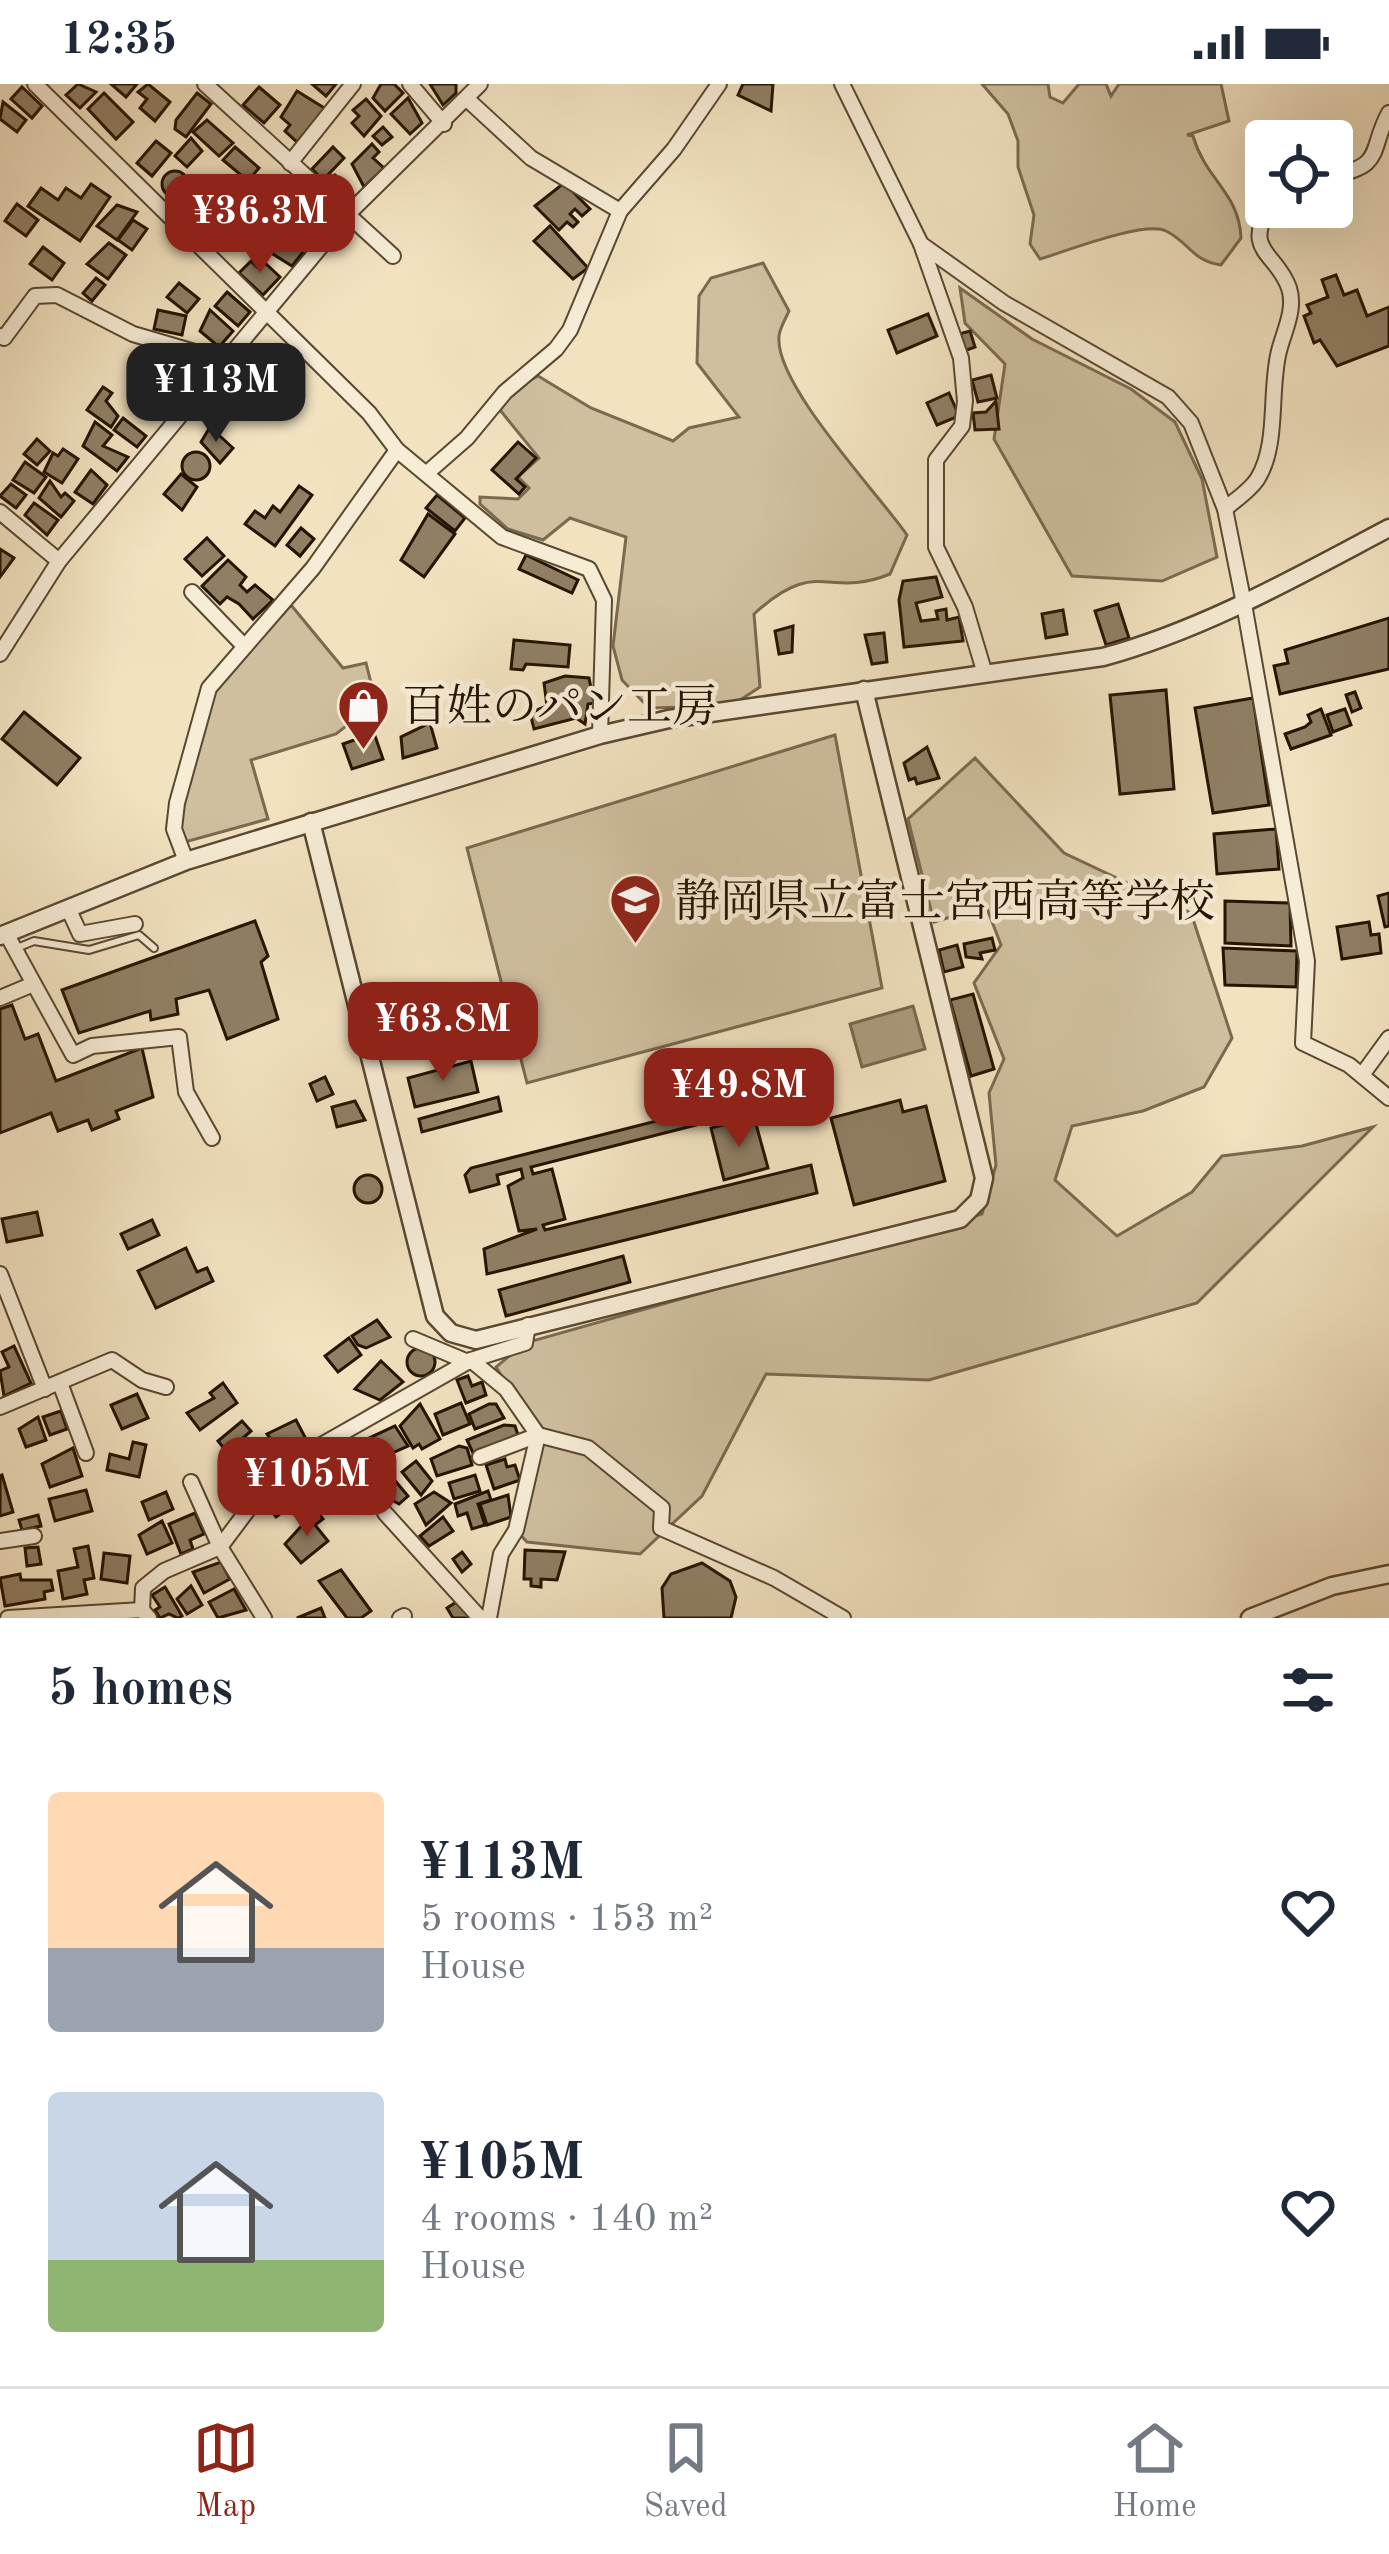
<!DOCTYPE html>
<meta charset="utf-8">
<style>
body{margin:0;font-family:"Old Standard TT","Noto Serif JP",serif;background:#f2f2f3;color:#1f2937;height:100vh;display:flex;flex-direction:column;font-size:45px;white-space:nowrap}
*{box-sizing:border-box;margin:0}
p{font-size:39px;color:#747a83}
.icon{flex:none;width:66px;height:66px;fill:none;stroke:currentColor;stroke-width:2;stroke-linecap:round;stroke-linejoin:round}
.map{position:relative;height:1534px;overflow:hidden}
.drawer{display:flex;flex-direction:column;background:#fff;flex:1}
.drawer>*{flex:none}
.controls{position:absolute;left:1245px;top:36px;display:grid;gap:24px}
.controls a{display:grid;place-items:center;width:108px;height:108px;border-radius:12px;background:#fff;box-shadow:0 12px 48px #0002;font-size:60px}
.price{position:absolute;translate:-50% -102px;padding:0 27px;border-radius:24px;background:#8f2418;color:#fff;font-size:39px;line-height:78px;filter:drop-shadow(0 3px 6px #0008)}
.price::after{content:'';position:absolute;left:50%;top:72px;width:36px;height:27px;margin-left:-18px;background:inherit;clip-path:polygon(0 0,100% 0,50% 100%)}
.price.selected{background:#222;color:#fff}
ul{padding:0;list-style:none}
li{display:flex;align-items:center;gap:36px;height:300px;padding:0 48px}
li span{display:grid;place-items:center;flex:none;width:336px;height:240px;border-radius:12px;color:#555}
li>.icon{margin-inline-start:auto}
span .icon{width:144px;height:144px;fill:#fffc;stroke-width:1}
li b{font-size:51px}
h2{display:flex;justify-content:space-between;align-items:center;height:144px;padding:0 48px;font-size:51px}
.status{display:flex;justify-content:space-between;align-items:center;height:84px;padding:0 60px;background:#fff;direction:ltr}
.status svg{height:33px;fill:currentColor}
.menu{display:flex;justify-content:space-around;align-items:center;height:168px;border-top:3px solid #e0e1e3;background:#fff;font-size:33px;color:#747a83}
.menu a{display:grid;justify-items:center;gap:6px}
.menu .selected{color:#8f2418}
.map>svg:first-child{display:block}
.green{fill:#cfbf9f;stroke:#7a6a50;stroke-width:3}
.water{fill:#ad9c7f;stroke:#77664c;stroke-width:3}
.building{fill:#907f64;stroke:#261400;stroke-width:3}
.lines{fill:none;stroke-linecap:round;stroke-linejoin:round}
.service-casing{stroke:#594830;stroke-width:10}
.minor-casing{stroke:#594830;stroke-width:18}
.tertiary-casing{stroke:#594830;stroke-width:21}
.service{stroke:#f7ecd6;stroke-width:6}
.minor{stroke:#f7ecd6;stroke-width:14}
.tertiary{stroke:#f7ecd6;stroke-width:16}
.labels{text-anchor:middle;stroke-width:9;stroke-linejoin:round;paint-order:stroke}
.poi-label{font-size:45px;fill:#261400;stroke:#f7ecd6;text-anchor:start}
</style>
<div class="status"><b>12:35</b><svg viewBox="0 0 49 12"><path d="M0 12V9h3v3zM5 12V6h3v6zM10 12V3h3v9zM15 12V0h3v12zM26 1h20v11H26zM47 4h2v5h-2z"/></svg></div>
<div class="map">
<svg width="1389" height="1534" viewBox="0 0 1389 1534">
<rect width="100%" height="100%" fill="#f2e2c0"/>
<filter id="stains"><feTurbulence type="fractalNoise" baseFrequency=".00167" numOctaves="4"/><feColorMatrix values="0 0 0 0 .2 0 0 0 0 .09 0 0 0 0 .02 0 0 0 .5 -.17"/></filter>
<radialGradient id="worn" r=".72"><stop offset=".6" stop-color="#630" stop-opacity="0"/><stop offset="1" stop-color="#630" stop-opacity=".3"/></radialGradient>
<!-- green -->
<g class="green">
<path d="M982,0H1048L1050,13L1063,19L1079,0H1106L1111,12L1119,0H1221L1229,37L1187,51L1193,52C1206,97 1239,108 1241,154L1221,181C1192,177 1189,158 1166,147C1145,136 1064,168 1040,175L1030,160L1034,131L1018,83V57L1008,30Z"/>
<path d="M763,179L789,227C786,234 779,245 779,253C775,301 878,409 907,451L890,490C826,516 818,471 754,530L760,603L731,622L649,624L622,596L613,562L626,453L570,434L543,456L508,445L480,420V413L518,415L529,404L518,393L539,374L500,326L519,302L538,292L591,324L673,357L689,344L739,333L697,279L699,212L711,194Z"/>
<path d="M960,204L1032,255L1131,305L1175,338L1202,395L1217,473L1162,497L1072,492L994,355L1005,280L965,239Z"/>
<path d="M291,521L343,584L366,579L371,599L368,625L336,650L251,676L268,735L185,758L179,744L187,706L214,607Z"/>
<path d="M835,651L882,904L527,999L467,764Z"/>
<path d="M975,674L1064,769L1191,829L1232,954L1204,1003L1143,1027L1072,1042L1055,1096L1117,1152L1192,1108L1222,1072L1302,1062L1373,1043L1197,1219L929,1296L766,1290L702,1412L640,1470L527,1458L516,1446L538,1351L496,1283L525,1259L982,1130L996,1081L989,1009L1004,975L974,899L1001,861L986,822L934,838L908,735Z"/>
</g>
<!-- water -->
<path class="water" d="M913,922L925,965L862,983L850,940Z"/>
<!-- building -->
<g class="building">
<path d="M78,0L96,8L80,24L66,11Z"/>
<path d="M111,0H137L126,13Z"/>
<path d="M148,0L170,18L155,37L140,24L147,15L138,8Z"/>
<path d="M312,0H336L326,12Z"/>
<path d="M381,0H394L403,9L385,27L373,14Z"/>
<path d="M430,0H456V9L443,21Z"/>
<path d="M743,0H773L771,27L738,11Z"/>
<path d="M22,3L42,22L32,34L11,15Z"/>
<path d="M259,3L280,21L264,39L243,21Z"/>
<path d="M297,7L326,25L297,58L285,47L290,41L281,33Z"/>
<path d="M104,9L133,38L116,55L88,25Z"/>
<path d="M197,9L211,20L186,53L175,45L176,36Z"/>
<path d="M408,14L422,39L410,50L391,30Z"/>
<path d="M366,15L381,32L364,52L352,39L359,32L353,26Z"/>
<path d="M3,18L26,36L17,48L0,35Z"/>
<path d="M207,36L233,59L219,72L193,48Z"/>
<path d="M383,43L392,53L382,61L373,52Z"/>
<path d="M191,54L202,67L187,83L175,72Z"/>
<path d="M156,57L171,69L152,92L137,79Z"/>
<path d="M372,60L379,68L373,74L384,84L364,103L352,80Z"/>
<path d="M235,63L259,84L248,97L223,76Z"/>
<path d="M333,63L344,74L323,96L312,85Z"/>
<circle cx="175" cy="100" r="13"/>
<path d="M335,91L351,106L341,116L325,101Z"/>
<path d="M231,92L243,102L225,122L211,109Z"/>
<path d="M564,99L590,125L582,132L575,125L570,130L578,138L573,143L567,138L559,146L535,122Z"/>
<path d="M91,100L110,113L80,157L28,122L41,104L58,116L66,104L81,114Z"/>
<path d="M203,109L223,127L205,146L188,131Z"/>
<path d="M17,120L38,136L26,152L5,137Z"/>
<path d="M117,121L137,128L117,156L97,142Z"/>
<path d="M284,133L303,148L298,154L308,162L292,182L260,162Z"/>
<path d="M133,136L147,145L132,166L118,156Z"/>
<path d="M550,142L588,184L573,195L534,157Z"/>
<path d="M109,159L126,171L108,195L87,180Z"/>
<path d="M43,163L64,179L52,196L30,180Z"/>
<path d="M251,177L257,183L263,177L280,193L263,211L239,189Z"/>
<path d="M1336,191L1344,211L1357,206L1367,232L1389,223V262L1337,282L1320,256L1314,259L1304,232L1311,229L1307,221L1328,213L1322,196Z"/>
<path d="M96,194L105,201L92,217L83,209Z"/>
<path d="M179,199L199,215L187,229L167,213Z"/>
<path d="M227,208L250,228L238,242L215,222Z"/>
<path d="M158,226L186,232L182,251L154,245Z"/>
<path d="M210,226L233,247L219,263L200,247Z"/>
<path d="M928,230L937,252L897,269L888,246Z"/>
<path d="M970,247L975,263L964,267L959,250Z"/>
<path d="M991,291L997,314L978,318L972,296Z"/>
<path d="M103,303L112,309L106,317L118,332L111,343L87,326Z"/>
<path d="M949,309L959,332L937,341L927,319Z"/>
<path d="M996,317L999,345L975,346L973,329L986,328Z"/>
<path d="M123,334L146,352L137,363L114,346Z"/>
<path d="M95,338L112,351L103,362L128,373L117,387L83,362Z"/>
<path d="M210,343L233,364L220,379L201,358Z"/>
<path d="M37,355L50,367L37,381L24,370Z"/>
<path d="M518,358L536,374L516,395L525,403L519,410L492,386Z"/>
<path d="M63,365L78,375L62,399L44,388L53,369L58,372Z"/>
<circle cx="196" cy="382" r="14"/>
<path d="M25,378L46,393L34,409L13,396Z"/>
<path d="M91,386L107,401L93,420L75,408Z"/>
<path d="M181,390L197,403L182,426L164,410Z"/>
<path d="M50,397L61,413L65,409L74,417L61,433L39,414Z"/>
<path d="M11,400L26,411L16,424L0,412Z"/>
<path d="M299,402L312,411L275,462L245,440L255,427L265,434L273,422L280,428Z"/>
<path d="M437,411L465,434L455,447L426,424Z"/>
<path d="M34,419L58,436L47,451L25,431Z"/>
<path d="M428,430L455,450L424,493L401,476Z"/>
<path d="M301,444L314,455L300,472L287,461Z"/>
<path d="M207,454L224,472L202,492L185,475Z"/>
<path d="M0,465L14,474L0,493Z"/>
<path d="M526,471L578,496L572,509L519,485Z"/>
<path d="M228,476L246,493L240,501L247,508L255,501L273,516L253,535L239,520L227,513L220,520L202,502Z"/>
<path d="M936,493L942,513L916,519L921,537L938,535L936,527L946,525L947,536L959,533L963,557L904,563L899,516L903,497Z"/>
<path d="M1118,520L1129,554L1106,561L1095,527Z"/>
<path d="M1063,526L1067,550L1046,554L1042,530Z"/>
<path d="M1389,534V585L1280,610L1274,582L1288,579L1285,566Z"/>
<path d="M793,542L792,568L779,570L775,547Z"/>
<path d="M884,549L887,578L872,580L865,551Z"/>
<path d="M514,556L570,561L568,583L526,580L523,586L511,585Z"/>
<path d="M565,592L589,594L594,619L588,620L585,640L576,634L534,645L530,629L547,622L544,599Z"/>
<path d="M1166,606L1174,705L1120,710L1110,611Z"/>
<path d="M1355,608L1361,624L1352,628L1346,611Z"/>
<path d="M1253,614L1269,721L1213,729L1195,624Z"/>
<path d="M1321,625L1331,651L1291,665L1285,650L1305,643L1311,638L1308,631Z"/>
<path d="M1345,625L1351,641L1333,648L1327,631Z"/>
<path d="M24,628L80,674L57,701L2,655Z"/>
<path d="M430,639L437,664L403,674L401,653Z"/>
<path d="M374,649L383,675L352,685L343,660Z"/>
<path d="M927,663L939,694L917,700L915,694L909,696L904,679Z"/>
<path d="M1276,745L1279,785L1217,790L1214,750Z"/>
<path d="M1389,809V842L1385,843L1378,812Z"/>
<path d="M1225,817L1290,819L1291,862L1225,859Z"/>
<path d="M255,837L268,872L261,878L278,935L227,955L209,906L176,915L178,930L151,936L150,927L79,949L62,906Z"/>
<path d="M1369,838L1371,851L1379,850L1381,869L1342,875L1337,843Z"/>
<path d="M992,854L995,866L980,869L982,875L966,873L964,860Z"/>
<path d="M957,861L963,883L944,888L939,866Z"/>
<path d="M1223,864L1297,867L1296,903L1225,901Z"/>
<path d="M973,910L994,985L971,992L950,916Z"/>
<path d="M12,921L25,955L38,950L56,997L142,964L153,1013L116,1027L119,1035L92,1046L88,1036L58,1047L51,1029L0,1049V925Z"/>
<path d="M471,977L478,1008L415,1023L408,994Z"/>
<path d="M325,993L333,1010L317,1017L310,1000Z"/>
<path d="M779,1006L782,1019L531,1083L533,1090L552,1085L565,1135L543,1141L545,1146L811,1081L817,1109L487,1190L484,1165L537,1145L519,1147L508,1102L523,1094L521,1085L497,1091L499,1100L470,1108L465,1091L471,1084Z"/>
<path d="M498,1013L501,1027L422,1048L419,1035Z"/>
<path d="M900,1016L903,1028L926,1022L945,1097L854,1121L831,1034Z"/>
<path d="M355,1017L365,1036L337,1043L332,1023Z"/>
<path d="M735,1038L739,1044L756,1040L768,1084L724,1096L711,1044Z"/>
<circle cx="368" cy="1105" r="14"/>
<path d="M37,1128L42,1151L7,1158L2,1135Z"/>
<path d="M152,1136L159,1151L128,1165L121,1150Z"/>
<path d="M186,1164L197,1188L207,1184L213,1197L156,1224L138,1187Z"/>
<path d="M623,1172L630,1198L506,1232L499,1206Z"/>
<path d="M377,1236L390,1253L366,1264L358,1261L352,1252Z"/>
<path d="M349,1254L361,1271L338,1288L325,1272Z"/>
<path d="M14,1262L31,1299L4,1312L0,1287L9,1283L2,1268Z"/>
<circle cx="421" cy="1278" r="14"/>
<path d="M381,1277L403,1298L380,1316L355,1305Z"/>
<path d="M468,1292L472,1302L482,1298L486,1311L466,1319L457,1296Z"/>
<path d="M223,1299L237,1319L200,1346L187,1329L214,1314L210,1309Z"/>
<path d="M137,1310L148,1334L122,1345L111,1321Z"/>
<path d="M461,1319L470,1340L443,1351L435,1330Z"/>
<path d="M420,1320L440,1355L422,1365L419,1360L413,1364L400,1342Z"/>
<path d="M489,1320H496L504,1334L475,1345L469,1330Z"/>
<path d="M61,1327L67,1345L50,1351L43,1333Z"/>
<path d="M38,1333L46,1356L26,1363L19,1345Z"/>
<path d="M296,1336L306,1355L280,1368L267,1350Z"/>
<path d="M242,1337L251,1347L227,1368L218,1357Z"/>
<path d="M504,1341L515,1342L518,1351L473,1369L467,1356Z"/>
<path d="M395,1342L408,1362L376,1376L365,1356Z"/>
<path d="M363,1357L375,1380L364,1386L352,1363Z"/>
<path d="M133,1358L146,1361L139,1393L107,1386L110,1370L129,1375Z"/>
<path d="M459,1362L467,1364L472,1381L437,1392L431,1375Z"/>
<path d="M73,1364L82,1392L50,1403L42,1380Z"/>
<path d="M350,1365L362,1396L345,1406L329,1377Z"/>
<path d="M505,1375L507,1383L515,1381L520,1396L494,1405L486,1381Z"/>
<path d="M416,1377L432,1397L421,1411L402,1388Z"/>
<path d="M326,1382L342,1409L326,1419L320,1410L313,1412L300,1392Z"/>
<path d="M2,1391L13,1428L0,1432V1392Z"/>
<path d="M291,1391L313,1425L301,1434L292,1421L276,1433L268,1422L283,1410L277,1402Z"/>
<path d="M475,1391L480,1407L454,1415L449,1399Z"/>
<path d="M392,1393L408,1412L399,1420L376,1407Z"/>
<path d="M86,1406L92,1427L55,1437L49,1415Z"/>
<path d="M488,1407L491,1416L478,1420L485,1441L472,1445L467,1429L458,1432L455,1420Z"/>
<path d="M166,1408L173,1425L149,1436L142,1418Z"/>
<path d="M434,1408L451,1419L426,1441L415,1420Z"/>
<path d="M508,1411L511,1433L487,1441L480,1420Z"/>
<path d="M316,1426L323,1435L315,1441L328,1457L301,1479L285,1460Z"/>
<path d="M195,1429L204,1450L190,1456L193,1465L181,1470L169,1440Z"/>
<path d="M38,1431L41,1442L22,1446L19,1436Z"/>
<path d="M443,1433L453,1447L429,1462L420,1452Z"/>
<path d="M162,1437L172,1459L147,1470L139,1451Z"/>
<path d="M88,1462L94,1494L84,1496L87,1510L63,1515L58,1487L78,1483L74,1465Z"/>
<path d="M38,1463L41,1480L27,1482L25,1464Z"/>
<path d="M525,1466L565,1468L557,1496L541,1495V1503L531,1502V1495H524Z"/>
<path d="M462,1468L471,1480L462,1488L453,1475Z"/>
<path d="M104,1469L130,1472L127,1499L101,1495Z"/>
<path d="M221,1478L230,1495L204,1509L193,1488Z"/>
<path d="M702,1479L730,1497L736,1513L731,1534H664L662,1504L671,1490Z"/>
<path d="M341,1486L371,1527L361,1534H347L319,1497Z"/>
<path d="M20,1490L21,1496H51L53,1506L44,1508L45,1515L5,1522L0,1494Z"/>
<path d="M191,1502L202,1521L187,1530L177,1515Z"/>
<path d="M165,1503L182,1532L178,1534L169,1530L160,1534L155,1526L160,1523L152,1511Z"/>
<path d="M234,1505L246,1526L218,1534L209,1518Z"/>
<path d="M458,1517L470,1534H453L447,1524Z"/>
<path d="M321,1524L325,1534H297Z"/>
</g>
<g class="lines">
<defs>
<path id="service" d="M17,864L34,857L89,866L139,851L154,864"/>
<g id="minor">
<path d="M35,0L369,329L397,366L502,453L589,485L604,516L600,651"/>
<path d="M205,0L393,172"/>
<path d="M410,0L444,40"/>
<path d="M842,0L921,160L1004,219L1168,313L1191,339L1225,425L1244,520L1307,877L1303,959L1349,981L1389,1014"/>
<path d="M467,15L531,74L620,127"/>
<path d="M290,79L353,0"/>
<path d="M1332,91C1385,83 1369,65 1389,29"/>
<path d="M921,160L961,274L965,317L962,342L936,376V463L965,523L985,590"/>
<path d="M0,252L4,254L35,212L57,211L133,250L225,277"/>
<path d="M427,389L467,354L505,308L556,265L570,246L620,127L674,65L719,0"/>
<path d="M1225,425C1235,416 1251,406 1258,394C1279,359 1269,306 1279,267C1284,247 1296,225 1289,204C1277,169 1242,167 1270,123"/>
<path d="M0,428L59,477"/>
<path d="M192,508L244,562"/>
<path d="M0,570L59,477L348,130L480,0"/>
<path d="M186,777L174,745L177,719L209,604L313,484L397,366"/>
<path d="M68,824L80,850L135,840"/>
<path d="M6,849L73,971L92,962L179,953L186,1008L212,1054"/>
<path d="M0,914L31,901"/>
<path d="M1362,991L1389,954"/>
<path d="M0,1190L45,1305"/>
<path d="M413,1255L468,1278"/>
<path d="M471,1276L506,1305L538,1351L516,1446L501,1470L489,1534"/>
<path d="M60,1299L86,1369"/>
<path d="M0,1323L112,1276L142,1296L166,1303"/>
<path d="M480,1373L538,1351L588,1364L662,1424L661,1444L774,1494L843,1534"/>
<path d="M191,1398L220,1463L264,1534"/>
<path d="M385,1429L480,1534"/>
<path d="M0,1457L34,1452"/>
<path d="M142,1526L143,1504L164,1487L220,1463L271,1395L323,1360L471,1276L525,1259L528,1241"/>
<path d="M8,1534L142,1526L149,1534"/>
<path d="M400,1534L404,1532"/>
</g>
<g id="tertiary">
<path d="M311,738L435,1232L451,1249L476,1256L960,1135L979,1116L984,1094L864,606"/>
<path d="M0,852L186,777L600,651L669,635L1103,573C1205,545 1296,493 1389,444"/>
<path d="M1250,1534L1332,1502L1389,1490"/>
</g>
</defs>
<!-- service casing -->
<use href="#service" class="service-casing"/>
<!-- minor casing -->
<use href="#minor" class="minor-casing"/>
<!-- tertiary casing -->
<use href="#tertiary" class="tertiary-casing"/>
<!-- service -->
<use href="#service" class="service"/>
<!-- minor -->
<use href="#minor" class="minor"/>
<!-- tertiary -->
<use href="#tertiary" class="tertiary"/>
</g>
<!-- icons -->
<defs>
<symbol id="shop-pin" viewBox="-11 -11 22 30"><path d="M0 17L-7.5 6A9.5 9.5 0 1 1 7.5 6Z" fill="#8f2418" stroke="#f7ecd6"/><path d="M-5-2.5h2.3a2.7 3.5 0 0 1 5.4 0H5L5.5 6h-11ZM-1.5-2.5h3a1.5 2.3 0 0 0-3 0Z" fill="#fff"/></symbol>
<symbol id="school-pin" viewBox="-11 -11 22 30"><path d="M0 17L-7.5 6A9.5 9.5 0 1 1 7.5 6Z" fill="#8f2418" stroke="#f7ecd6"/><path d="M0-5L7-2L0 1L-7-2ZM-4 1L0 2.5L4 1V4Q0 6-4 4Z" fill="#fff"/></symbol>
</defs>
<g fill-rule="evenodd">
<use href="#shop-pin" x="334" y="592" width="59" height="81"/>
<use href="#school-pin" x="606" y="786" width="59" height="81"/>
</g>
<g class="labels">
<!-- poi labels -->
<g class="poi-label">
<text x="402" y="637">百姓のパン工房</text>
<text x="675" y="832">静岡県立富士宮西高等学校</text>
</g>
</g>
<rect width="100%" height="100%" filter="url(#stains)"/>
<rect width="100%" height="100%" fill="url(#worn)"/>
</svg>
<div class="controls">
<a><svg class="icon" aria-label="locate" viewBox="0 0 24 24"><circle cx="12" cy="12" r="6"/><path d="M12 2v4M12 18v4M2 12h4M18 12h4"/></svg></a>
</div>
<b class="price" style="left:260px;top:192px">¥36.3M</b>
<b class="price selected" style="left:216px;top:361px">¥113M</b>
<b class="price" style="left:443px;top:1000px">¥63.8M</b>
<b class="price" style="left:739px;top:1066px">¥49.8M</b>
<b class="price" style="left:307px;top:1455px">¥105M</b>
</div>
<section class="drawer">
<h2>5 homes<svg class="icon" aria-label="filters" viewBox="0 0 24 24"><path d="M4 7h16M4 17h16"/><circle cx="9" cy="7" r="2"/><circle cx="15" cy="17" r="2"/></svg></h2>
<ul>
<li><span style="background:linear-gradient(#ffd9b3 65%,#9aa5b1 0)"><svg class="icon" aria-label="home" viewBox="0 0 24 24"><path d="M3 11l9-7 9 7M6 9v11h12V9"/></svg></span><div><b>¥113M</b><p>5 rooms · 153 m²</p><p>House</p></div><svg class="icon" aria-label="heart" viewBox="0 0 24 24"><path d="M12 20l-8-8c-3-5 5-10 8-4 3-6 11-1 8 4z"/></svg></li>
<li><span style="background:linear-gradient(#c9d6e8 70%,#8fb573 0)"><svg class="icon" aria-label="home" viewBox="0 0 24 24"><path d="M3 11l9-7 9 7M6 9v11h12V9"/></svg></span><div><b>¥105M</b><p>4 rooms · 140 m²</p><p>House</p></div><svg class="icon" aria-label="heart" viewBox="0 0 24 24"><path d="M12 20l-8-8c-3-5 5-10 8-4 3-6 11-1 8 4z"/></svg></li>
</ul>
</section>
<nav class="menu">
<a class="selected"><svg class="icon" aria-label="map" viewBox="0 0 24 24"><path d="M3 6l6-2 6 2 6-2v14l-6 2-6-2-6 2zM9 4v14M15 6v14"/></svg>Map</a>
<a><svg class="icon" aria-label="saved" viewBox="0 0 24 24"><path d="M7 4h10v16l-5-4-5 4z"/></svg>Saved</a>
<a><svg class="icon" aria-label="home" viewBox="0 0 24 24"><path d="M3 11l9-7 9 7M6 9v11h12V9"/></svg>Home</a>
</nav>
